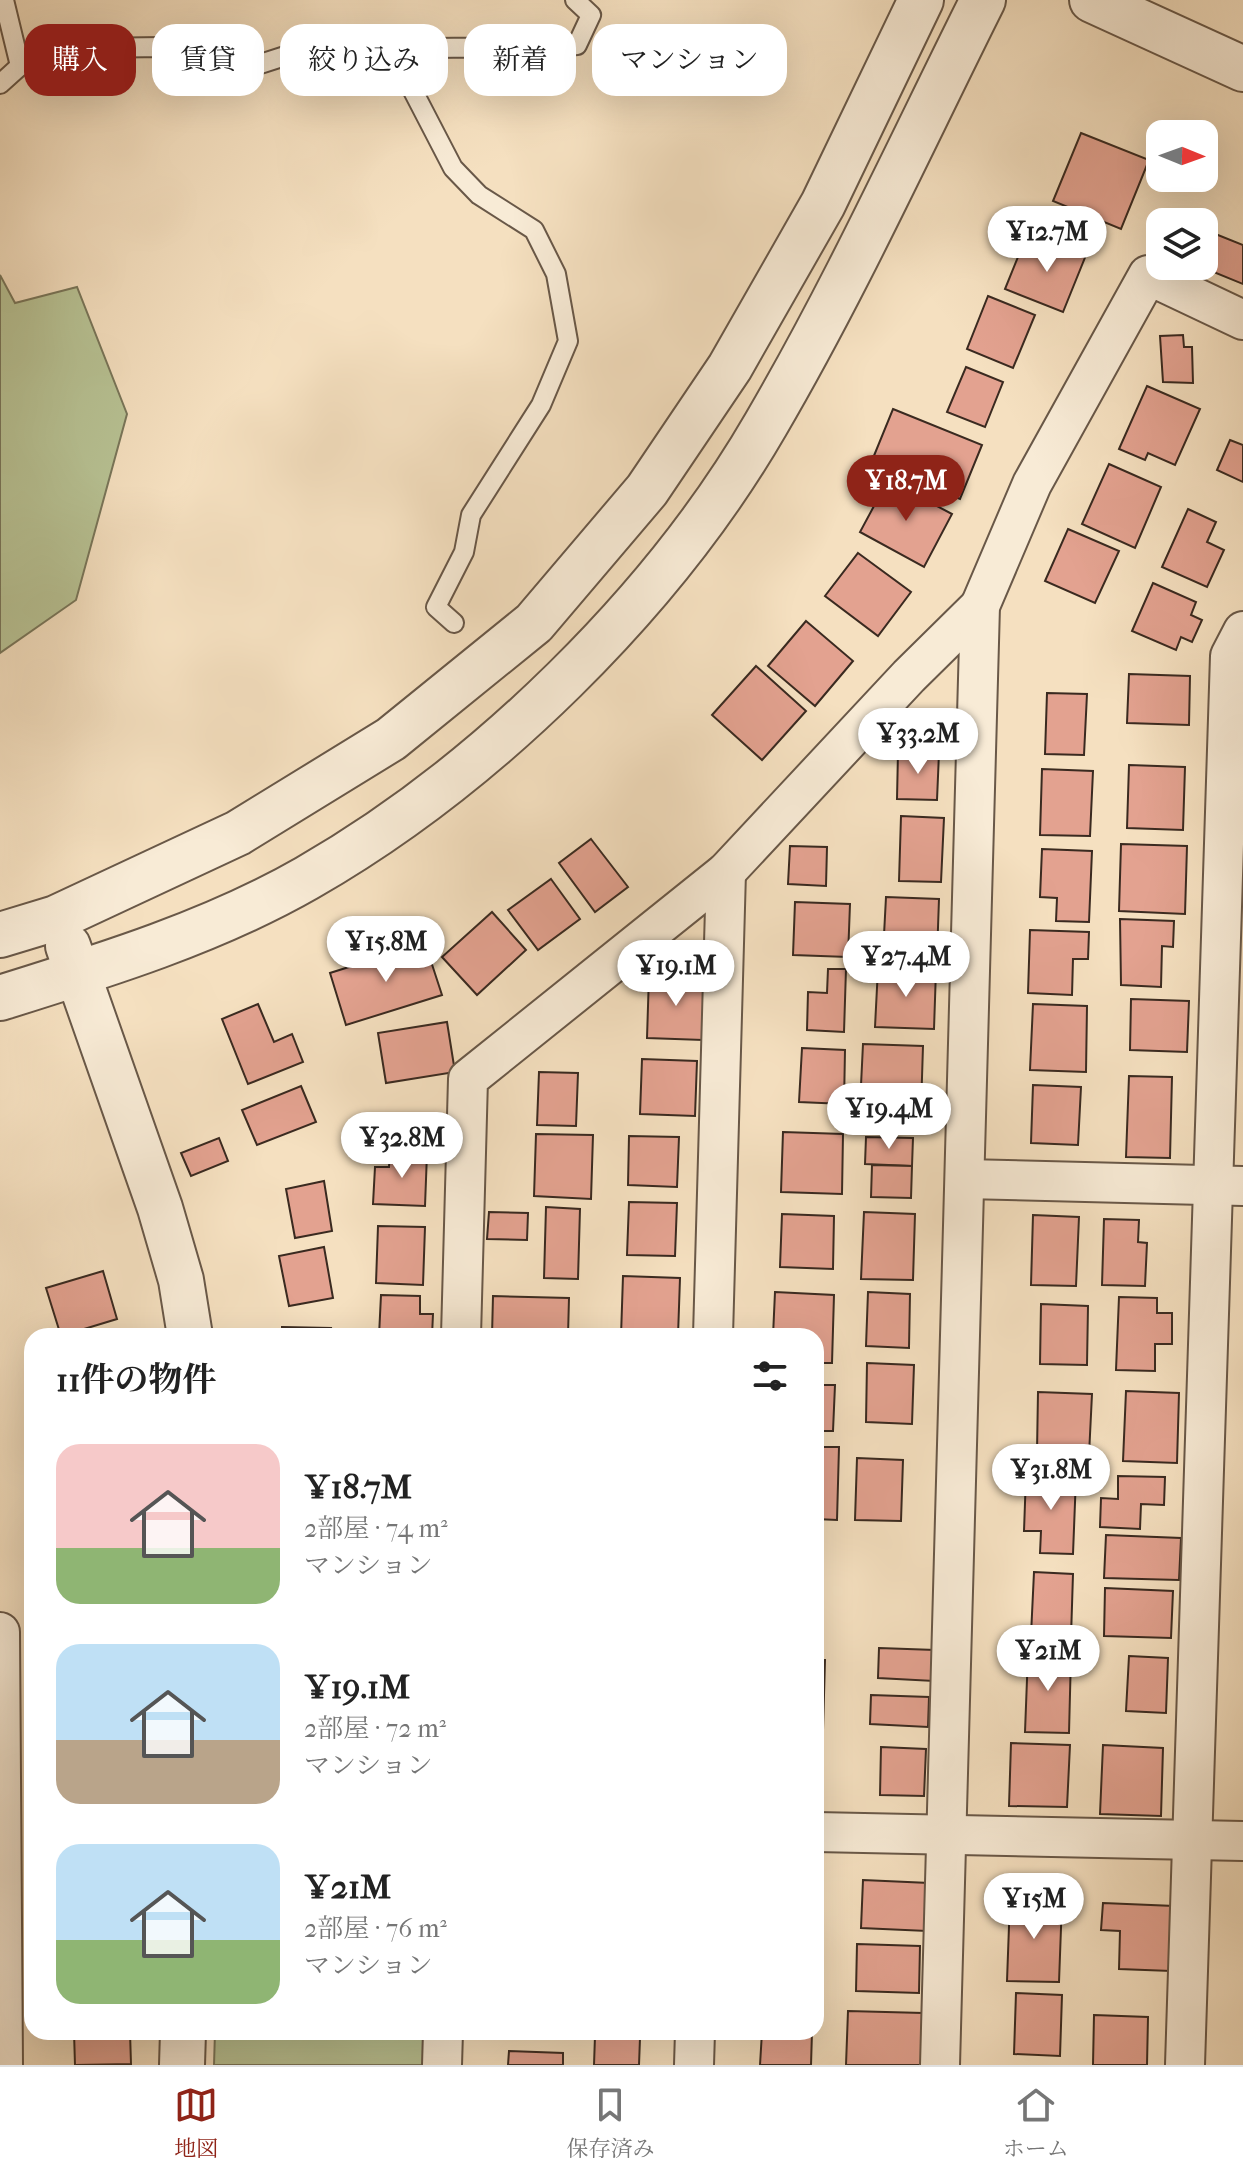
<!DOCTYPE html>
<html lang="ja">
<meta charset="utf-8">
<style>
body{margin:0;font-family:"IM FELL French Canon","Noto Serif JP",serif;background:#f6f6f6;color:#222;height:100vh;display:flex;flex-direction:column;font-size:30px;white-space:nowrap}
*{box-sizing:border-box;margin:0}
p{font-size:26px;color:#767676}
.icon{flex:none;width:44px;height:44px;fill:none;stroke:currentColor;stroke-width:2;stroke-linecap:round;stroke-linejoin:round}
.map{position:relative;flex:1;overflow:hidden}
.details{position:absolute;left:24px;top:1328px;width:800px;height:712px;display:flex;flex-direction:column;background:#fff;border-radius:24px;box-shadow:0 8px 32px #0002}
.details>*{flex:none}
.top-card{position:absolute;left:24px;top:24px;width:800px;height:72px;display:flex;gap:16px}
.needle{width:52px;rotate:91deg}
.controls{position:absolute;left:1146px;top:120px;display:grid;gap:16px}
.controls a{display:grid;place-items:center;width:72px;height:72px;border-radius:16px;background:#fff;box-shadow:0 8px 32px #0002;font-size:40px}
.price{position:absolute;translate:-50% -68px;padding:0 18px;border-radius:28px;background:#fff;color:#222;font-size:26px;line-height:52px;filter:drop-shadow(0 2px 4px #0008)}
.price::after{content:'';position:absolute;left:50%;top:48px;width:24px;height:18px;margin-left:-12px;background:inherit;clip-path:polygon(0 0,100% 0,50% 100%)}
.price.active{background:#8f2418;color:#fff}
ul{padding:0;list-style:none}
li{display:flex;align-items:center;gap:24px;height:200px;padding:0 32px}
li span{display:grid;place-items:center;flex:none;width:224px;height:160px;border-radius:24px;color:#555}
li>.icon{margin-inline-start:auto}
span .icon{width:96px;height:96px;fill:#fffc;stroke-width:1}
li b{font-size:34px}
h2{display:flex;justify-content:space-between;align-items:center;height:96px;padding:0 32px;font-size:34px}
.tag{padding:0 28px;border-radius:24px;background:#fff;box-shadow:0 8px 32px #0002;font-size:28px;line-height:72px}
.tag.active{background:#8f2418;color:#fff}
.dock{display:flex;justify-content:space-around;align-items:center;height:112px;border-top:2px solid #e0e0e0;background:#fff;font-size:22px;color:#767676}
.dock a{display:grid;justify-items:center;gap:4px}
.dock .active{color:#8f2418}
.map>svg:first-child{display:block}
.green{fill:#b8c395;stroke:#79765a;stroke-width:2}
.building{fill:#e3a290;stroke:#3a2a20;stroke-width:2}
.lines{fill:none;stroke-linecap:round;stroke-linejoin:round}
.service-casing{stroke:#695848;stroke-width:22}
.minor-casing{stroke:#695848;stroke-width:42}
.tertiary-casing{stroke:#695848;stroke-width:48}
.service{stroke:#f8ebd6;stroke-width:18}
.minor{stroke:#f8ebd6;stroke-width:38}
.tertiary{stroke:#f8ebd6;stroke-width:44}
</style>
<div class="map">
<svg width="1243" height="2065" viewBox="0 0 1243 2065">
<rect width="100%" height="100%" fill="#f5e0c0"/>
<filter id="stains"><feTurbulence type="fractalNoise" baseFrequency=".0025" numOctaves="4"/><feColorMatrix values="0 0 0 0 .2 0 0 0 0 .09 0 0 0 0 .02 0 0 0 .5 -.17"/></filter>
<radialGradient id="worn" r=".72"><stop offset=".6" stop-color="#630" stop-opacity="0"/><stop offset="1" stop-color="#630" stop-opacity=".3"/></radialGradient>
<!-- green -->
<g class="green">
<path d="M0,275L15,303L77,287L127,414L76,600L0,653Z"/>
<path d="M215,2032H425V2065H214Z"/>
</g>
<!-- building -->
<g class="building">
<path d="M1081,133L1149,160L1121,229L1053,201Z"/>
<path d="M1208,231L1243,245V284L1199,266H1204V241Z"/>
<path d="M1038,235L1086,255L1063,312L1005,289L1020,252L1029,256Z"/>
<path d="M988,296L1035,315L1013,368L967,349Z"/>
<path d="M1183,335L1184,347H1192L1193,383L1163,382L1160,336Z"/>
<path d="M966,367L1003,382L985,427L947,412Z"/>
<path d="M1147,386L1200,409L1175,465L1148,453L1145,460L1119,449Z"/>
<path d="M893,409L982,445L960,499L871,463Z"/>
<path d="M1230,440L1243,445V482L1217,470Z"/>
<path d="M1109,464L1161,487L1135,548L1082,524Z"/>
<path d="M888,480L952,514L924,567L860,532Z"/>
<path d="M1188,509L1216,522L1207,542L1224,550L1207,587L1162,567Z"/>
<path d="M1068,529L1119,551L1095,603L1045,581Z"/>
<path d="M858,553L911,592L878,636L825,596Z"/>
<path d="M1153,583L1196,602L1191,615L1202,620L1192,642L1181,637L1176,650L1132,631Z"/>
<path d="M806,621L853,661L815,706L768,666Z"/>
<path d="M756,666L806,711L762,760L712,715Z"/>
<path d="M1129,674L1190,676L1189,725L1127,723Z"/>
<path d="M1047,693L1087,694L1084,755L1045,754Z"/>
<path d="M898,752L939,753L937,800L897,799Z"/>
<path d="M1129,765L1185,767L1183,830L1127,828Z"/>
<path d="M1042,769L1093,771L1090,836L1040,835Z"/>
<path d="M901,816L944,818L941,882L899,881Z"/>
<path d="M591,839L628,887L595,912L559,863Z"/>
<path d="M1121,844L1187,846L1185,914L1119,911Z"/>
<path d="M790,846L827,847L826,886L788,884Z"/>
<path d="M1042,849L1092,851L1089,922L1056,921L1057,898L1040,897Z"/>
<path d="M551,879L580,919L538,950L508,910Z"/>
<path d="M886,897L939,899L937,956L883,954Z"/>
<path d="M795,902L850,904L848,957L793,955Z"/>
<path d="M492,912L526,950L477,995L442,957Z"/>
<path d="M1120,919L1174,921L1173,947L1162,946L1161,987L1121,985Z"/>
<path d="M1030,930L1089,932L1088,959H1073L1072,995L1028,993Z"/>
<path d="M425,943L442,995L346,1025L330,973Z"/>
<path d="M878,968L936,970L934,1029L875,1027Z"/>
<path d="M828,969H846L844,1032L807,1030L808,992L827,993Z"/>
<path d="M649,975L705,977L703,1040L647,1038Z"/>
<path d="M1131,999L1189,1001L1187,1052L1130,1050Z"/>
<path d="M258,1004L274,1042L292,1034L303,1062L248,1084L222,1019Z"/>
<path d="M1033,1004L1087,1006L1086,1072L1030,1070Z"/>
<path d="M447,1022L455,1072L386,1083L378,1033Z"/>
<path d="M863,1044L923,1046L921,1109L860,1106Z"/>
<path d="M802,1048L845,1050L844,1104L799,1102Z"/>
<path d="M642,1059L697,1061L695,1116L640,1114Z"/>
<path d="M539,1072L578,1073L576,1126L537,1125Z"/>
<path d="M1129,1076L1172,1077L1170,1158L1126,1157Z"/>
<path d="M1033,1085L1081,1087L1078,1145L1031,1143Z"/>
<path d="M301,1086L316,1122L257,1145L242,1110Z"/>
<path d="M783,1132L843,1134L842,1194L781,1192Z"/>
<path d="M536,1134L593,1135L591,1199L534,1196Z"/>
<path d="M629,1136L679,1137L677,1187L628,1185Z"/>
<path d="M866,1137L913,1138L912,1166L865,1164Z"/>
<path d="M219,1138L228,1161L191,1176L181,1153Z"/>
<path d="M390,1152L427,1153L425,1206L373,1204L375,1167H389Z"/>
<path d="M872,1165L912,1166L911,1198L871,1197Z"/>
<path d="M324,1181L332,1231L295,1238L286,1189Z"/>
<path d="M629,1202L677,1203L675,1256L627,1255Z"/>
<path d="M546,1207L580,1209L578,1279L544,1278Z"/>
<path d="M489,1212L528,1213L527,1240L487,1239Z"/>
<path d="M864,1212L915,1214L913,1280L861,1279Z"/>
<path d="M782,1214L834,1216L833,1269L780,1267Z"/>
<path d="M1033,1215L1079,1217L1076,1286L1031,1285Z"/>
<path d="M1104,1219L1139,1220L1138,1242L1147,1243L1145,1286L1102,1285Z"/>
<path d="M378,1226L425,1227L423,1285L376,1283Z"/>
<path d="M324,1247L333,1298L289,1306L279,1256Z"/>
<path d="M103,1271L117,1319L61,1336L46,1288Z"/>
<path d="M623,1276L680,1278L678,1336H621Z"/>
<path d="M775,1292L834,1295L832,1363H816V1336H773Z"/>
<path d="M868,1292L910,1294L909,1348L866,1346Z"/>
<path d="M381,1295L420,1296V1314H433L432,1336H379Z"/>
<path d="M493,1296L569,1298L568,1336H492Z"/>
<path d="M1119,1297L1157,1298V1313H1172V1344H1155V1371L1116,1370Z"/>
<path d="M1041,1304L1088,1306L1087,1365L1040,1364Z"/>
<path d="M282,1327L331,1328L330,1336H282Z"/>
<path d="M867,1363L914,1365L912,1424L866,1422Z"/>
<path d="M816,1385H835L833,1431H816Z"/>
<path d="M1126,1391L1179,1393L1177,1463L1123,1461Z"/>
<path d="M1038,1392L1092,1394L1089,1455L1037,1452Z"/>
<path d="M816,1447H839L837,1520L816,1519Z"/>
<path d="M857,1458L903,1460L901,1521L855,1520Z"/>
<path d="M1026,1475L1076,1477L1073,1554L1040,1553L1041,1531H1024Z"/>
<path d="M1118,1476L1165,1477L1164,1505L1141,1504L1140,1529L1100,1527L1101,1498L1118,1499Z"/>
<path d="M1106,1535L1181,1538L1179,1580L1104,1578Z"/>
<path d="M1034,1572L1073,1574L1071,1637L1031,1635Z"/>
<path d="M1105,1588L1173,1591L1171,1638L1104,1636Z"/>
<path d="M879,1648L935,1650L934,1681L878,1678Z"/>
<path d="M1028,1653L1071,1655L1069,1733L1025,1732Z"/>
<path d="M1129,1656L1168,1658L1166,1713L1126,1711Z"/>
<path d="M816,1660H825L823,1730H816Z"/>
<path d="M871,1695L929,1697L928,1727L870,1724Z"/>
<path d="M1011,1743L1070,1745L1067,1807L1009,1806Z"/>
<path d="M1103,1745L1163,1748L1161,1816L1100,1814Z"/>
<path d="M881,1747L926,1749L924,1796L880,1795Z"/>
<path d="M863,1880L929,1883L927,1931L861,1928Z"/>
<path d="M1010,1899L1062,1901L1059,1982L1007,1981Z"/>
<path d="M1103,1903L1174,1906L1171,1971L1119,1969L1120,1931L1101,1930Z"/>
<path d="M857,1944L920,1946L919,1993L856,1991Z"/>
<path d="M1016,1993L1062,1995L1060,2056L1014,2054Z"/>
<path d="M848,2011L923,2013L921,2065H846Z"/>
<path d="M1094,2015L1148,2017L1147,2065H1093Z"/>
<path d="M74,2032H130L131,2064L75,2065Z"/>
<path d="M762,2032H812L811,2065H760Z"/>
<path d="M595,2036L640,2038L639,2065H594Z"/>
<path d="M509,2051L563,2053V2065H508Z"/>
</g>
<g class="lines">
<defs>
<g id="service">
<path d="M4,0L20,66L84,48L164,47L248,68L285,56L385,50"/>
<path d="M0,84L20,66"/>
<path d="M454,623L436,607L464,552L471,515L541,405L568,341L556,274L534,230L479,195L453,168L411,87L385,50C449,44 513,52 577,45L591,15L575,0"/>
</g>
<g id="minor">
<path d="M965,1179L1243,1186"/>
<path d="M461,1336L468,1079L726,872L909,676L980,606"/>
<path d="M713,1336L726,872"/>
<path d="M0,1632L3,2065"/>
<path d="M816,1832L1243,1841"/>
<path d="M442,2065L443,2032"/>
<path d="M694,2065L695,2032"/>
<path d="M940,2065L980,606L1032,484L1148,275L1243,320"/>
<path d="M1185,2065L1230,656L1243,631"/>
</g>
<g id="tertiary">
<path d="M1092,0L1243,69"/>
<path d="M0,935L56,918L238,833L391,739L534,623L647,490L730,367L823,204L921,0"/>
<path d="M68,946L160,1208L181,1280L190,1336"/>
<path d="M0,998C103,966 213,932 307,878C485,776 663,602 766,424C846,287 912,142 983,0"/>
<path d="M182,2065L183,2032"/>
</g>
</defs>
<!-- service casing -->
<use href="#service" class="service-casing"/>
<!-- minor casing -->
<use href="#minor" class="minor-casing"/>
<!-- tertiary casing -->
<use href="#tertiary" class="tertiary-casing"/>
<!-- service -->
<use href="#service" class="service"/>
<!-- minor -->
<use href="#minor" class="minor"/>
<!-- tertiary -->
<use href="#tertiary" class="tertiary"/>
</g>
<rect width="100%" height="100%" filter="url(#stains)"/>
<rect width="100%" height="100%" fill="url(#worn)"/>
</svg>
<div class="controls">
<a><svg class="needle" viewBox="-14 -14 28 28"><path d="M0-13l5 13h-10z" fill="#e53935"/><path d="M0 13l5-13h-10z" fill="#767676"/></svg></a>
<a><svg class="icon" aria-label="layers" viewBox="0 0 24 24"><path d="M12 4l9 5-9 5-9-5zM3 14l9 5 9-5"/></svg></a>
</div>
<b class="price" style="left:1047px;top:274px">¥12.7M</b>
<b class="price active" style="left:906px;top:523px">¥18.7M</b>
<b class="price" style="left:918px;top:776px">¥33.2M</b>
<b class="price" style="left:386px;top:984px">¥15.8M</b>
<b class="price" style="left:906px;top:999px">¥27.4M</b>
<b class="price" style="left:676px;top:1008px">¥19.1M</b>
<b class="price" style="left:889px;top:1151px">¥19.4M</b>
<b class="price" style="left:402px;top:1180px">¥32.8M</b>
<b class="price" style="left:1051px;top:1512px">¥31.8M</b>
<b class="price" style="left:1048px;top:1693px">¥21M</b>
<b class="price" style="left:1034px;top:1941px">¥15M</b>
<div class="top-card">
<a class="tag active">購入</a>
<a class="tag">賃貸</a>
<a class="tag">絞り込み</a>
<a class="tag">新着</a>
<a class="tag">マンション</a>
</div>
<section class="details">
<h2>11件の物件<svg class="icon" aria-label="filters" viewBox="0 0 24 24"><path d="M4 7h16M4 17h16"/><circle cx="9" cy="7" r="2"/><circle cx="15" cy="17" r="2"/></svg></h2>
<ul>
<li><span style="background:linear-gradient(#f6c9c9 65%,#8fb573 0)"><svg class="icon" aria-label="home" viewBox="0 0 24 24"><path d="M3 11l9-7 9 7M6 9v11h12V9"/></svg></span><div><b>¥18.7M</b><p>2部屋 · 74 m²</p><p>マンション</p></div></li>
<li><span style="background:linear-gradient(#bfe0f5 60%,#b9a48a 0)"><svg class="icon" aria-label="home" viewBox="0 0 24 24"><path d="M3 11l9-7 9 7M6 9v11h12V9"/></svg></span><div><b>¥19.1M</b><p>2部屋 · 72 m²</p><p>マンション</p></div></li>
<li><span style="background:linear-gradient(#bfe0f5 60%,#8fb573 0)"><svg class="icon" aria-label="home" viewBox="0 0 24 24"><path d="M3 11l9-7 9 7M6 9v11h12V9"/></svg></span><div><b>¥21M</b><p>2部屋 · 76 m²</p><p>マンション</p></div></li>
</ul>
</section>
</div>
<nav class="dock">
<a class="active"><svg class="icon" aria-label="map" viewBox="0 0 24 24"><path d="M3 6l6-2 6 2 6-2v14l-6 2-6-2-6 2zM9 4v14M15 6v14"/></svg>地図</a>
<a><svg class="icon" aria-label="saved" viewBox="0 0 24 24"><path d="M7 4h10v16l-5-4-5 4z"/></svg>保存済み</a>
<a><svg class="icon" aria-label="home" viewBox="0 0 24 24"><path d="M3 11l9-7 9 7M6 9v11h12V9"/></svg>ホーム</a>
</nav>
